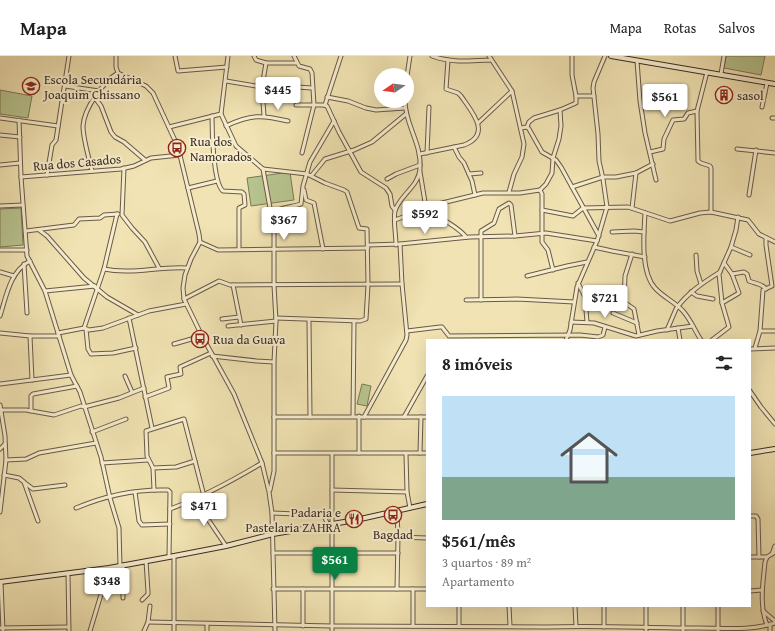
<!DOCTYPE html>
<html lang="pt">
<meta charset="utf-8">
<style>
body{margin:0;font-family:"Gentium Book Plus",serif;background:#f6f6f6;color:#222;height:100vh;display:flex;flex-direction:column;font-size:15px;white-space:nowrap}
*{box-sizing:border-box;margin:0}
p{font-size:13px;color:#767676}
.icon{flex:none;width:22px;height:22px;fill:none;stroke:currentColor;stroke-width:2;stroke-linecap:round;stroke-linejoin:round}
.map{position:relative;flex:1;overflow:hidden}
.panel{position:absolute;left:426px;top:283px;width:325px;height:268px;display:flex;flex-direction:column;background:#fff;border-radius:0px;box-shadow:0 4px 16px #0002}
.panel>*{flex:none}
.needle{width:26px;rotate:257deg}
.tools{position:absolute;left:374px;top:12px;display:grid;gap:8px}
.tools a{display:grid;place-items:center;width:40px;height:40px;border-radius:50%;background:#fff;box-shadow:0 4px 16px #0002;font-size:20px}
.price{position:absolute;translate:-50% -34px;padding:0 9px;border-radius:4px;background:#fff;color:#222;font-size:13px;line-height:26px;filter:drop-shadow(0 1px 2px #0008)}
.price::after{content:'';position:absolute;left:50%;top:24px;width:12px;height:9px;margin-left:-6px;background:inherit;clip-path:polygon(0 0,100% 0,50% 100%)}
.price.current{background:#0b8043;color:#fff}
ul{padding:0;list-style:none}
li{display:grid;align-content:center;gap:8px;height:212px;padding:0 16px}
li span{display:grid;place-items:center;height:124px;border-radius:0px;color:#555}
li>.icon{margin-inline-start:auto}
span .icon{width:72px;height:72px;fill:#fffc;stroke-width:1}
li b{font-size:17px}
h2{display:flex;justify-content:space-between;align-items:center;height:48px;padding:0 16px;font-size:17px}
header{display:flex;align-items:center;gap:24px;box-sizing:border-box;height:56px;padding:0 20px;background:#fff;border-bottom:1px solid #e0e0e0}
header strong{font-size:19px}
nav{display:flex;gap:22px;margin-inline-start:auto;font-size:14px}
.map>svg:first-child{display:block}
.green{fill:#b7c48f;stroke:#7a7859}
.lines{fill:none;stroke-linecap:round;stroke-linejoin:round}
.minor-casing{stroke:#695a47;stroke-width:5}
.secondary-casing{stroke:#3c2c23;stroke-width:6}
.minor{stroke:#f6edce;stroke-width:3}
.secondary{stroke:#f6edce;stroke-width:4}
.labels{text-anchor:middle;stroke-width:4;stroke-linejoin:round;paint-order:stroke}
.poi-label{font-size:13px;fill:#3c2c23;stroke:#f6edce;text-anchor:start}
.street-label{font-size:13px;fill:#3c2c23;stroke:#f6edce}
</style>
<header>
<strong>Mapa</strong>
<nav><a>Mapa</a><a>Rotas</a><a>Salvos</a></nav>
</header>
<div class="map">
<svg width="775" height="575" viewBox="0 0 775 575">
<rect width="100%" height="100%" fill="#f1e3b3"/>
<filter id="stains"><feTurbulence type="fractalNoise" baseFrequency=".005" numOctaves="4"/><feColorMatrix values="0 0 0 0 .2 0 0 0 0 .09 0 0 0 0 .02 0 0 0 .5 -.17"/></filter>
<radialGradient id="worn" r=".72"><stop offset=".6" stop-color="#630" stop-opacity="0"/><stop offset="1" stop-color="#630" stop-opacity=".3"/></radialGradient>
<!-- green -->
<g class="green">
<path d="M726,0H765L761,19L724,12Z"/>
<path d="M0,34L32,40L28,62L0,58Z"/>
<path d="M290,116L294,144L251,150L247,122Z"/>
<path d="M21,152L23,189L0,191V153Z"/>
<path d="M362,328L371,330L367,350L357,348Z"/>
</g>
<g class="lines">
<defs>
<g id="minor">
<path d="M116,0V11L118,17L146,30L153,37L178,91L199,178L200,186L191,203L185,219L183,232L184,243L202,280L234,338L262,407L269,436L272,457L275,575"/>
<path d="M175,0L178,15L227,11"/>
<path d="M228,0L221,58L236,90L263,113L274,174V229L276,265L274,306V415L270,434"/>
<path d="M254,0L256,4L266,7H296"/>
<path d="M294,0L299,10L310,13L312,17L314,49L302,97"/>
<path d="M432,0C451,7 471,5 491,4"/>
<path d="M489,0L512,35L524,88L522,101L514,118L509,136"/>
<path d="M572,0V19L576,40"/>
<path d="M637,5L640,45L645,77L656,124"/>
<path d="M707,16L697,55L698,105L701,107L710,110L711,112V156"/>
<path d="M721,18L724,0"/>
<path d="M407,20L410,0"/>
<path d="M226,25L262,31L265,29L312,32"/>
<path d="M65,30L99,35"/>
<path d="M327,41L348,45L366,52L376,54L405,52"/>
<path d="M95,42L101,50L111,76L115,81L124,86L145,104"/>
<path d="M296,49H323L327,50L339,76L361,116L386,132L390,138L392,150L395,154"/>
<path d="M325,49L341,0"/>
<path d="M762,51L767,27"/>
<path d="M212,60C212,74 213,127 223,135L242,136L244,138L245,149L239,152V193"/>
<path d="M264,60L262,31L266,7"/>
<path d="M0,62L58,70"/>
<path d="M772,62H775"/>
<path d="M19,64L21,121L27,200L45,235L71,319L80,336L101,401L110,442L119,472L120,510"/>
<path d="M478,67L512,35"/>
<path d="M226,70C252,58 262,59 288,65"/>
<path d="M169,71L221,58"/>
<path d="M527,71L529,66L534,62L560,54L576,47V40H594"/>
<path d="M521,72L527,71L529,73L542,96L556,104L561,111L599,180"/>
<path d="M0,79L20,81"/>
<path d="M454,91L459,101L464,107L472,125L475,139"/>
<path d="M737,93L775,97"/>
<path d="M650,96L663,93L664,83L673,64L684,63L688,57L697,55"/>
<path d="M427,97L429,51"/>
<path d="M420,98L464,89C493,78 471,55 461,40L458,37L446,33L448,4"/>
<path d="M0,109L20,107"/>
<path d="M124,112L122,159L132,172L145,186L159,212"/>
<path d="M263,113L307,118L325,127L344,134L347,136L359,172L367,173L368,229L366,263L360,265L276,262"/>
<path d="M92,115C89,102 83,83 83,70C84,52 104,25 118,17"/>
<path d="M420,116L426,152"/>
<path d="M469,118L481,117"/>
<path d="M47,119L52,89L56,84L69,0"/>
<path d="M312,119L325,103L354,94L372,86L406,58"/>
<path d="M21,121L121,113L134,110L151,102L180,99"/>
<path d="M387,123L396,118L420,109"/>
<path d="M572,131L603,121H616L636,117L653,108"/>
<path d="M188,132L217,125"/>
<path d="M304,134L306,144L314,147L323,193"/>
<path d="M540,134L546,128L552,117L553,102L559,83L561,70L560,54"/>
<path d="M749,139L756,94"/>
<path d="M432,149C439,166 455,167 466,181"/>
<path d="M0,150L23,149"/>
<path d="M632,152L636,117"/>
<path d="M542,154L573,160L583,152L628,151L670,165L700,157L711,156L748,164L759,178L775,186"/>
<path d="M272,157C279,151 292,151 301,148L303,130L310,106L334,65"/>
<path d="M645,157C644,177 640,215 655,232C663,241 675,246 683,255C691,264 695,275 701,284"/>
<path d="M395,164L438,148L483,137H520L540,134L542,138V186L548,194L553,214"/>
<path d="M39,174L47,180L84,222L107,241L138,259"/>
<path d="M26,175L74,169L79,163L100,162L104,159L118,158"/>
<path d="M612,176L634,175L644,176"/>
<path d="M200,186L218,194L368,192"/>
<path d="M368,189L400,188L470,181L515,180L546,177L597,185"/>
<path d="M396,189C396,178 393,165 395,155C399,140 419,130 420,113C422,87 405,69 405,45"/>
<path d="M594,191L612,195L645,201"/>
<path d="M731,191L750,199"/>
<path d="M0,194H27"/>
<path d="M632,198L625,220L624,246L634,253L639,279"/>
<path d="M696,199L697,215L701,228"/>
<path d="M24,208L27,257"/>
<path d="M104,213C131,219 159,210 187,212"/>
<path d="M0,216L14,220"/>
<path d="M732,218L744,216L747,218L749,225C756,228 761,227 766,233"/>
<path d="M527,220L567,210L587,206"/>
<path d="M578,227L585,241L587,266"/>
<path d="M233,229L241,269"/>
<path d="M45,235L95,230"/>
<path d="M691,236L697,240L713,243"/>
<path d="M184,243L219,225L230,229L402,228"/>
<path d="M466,244L517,243L574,246"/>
<path d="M481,244V175L494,167L499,153L509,147L511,149L515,180"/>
<path d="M722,247L739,237L732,218L724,207"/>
<path d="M613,257L637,267"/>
<path d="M0,260C6,241 10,215 30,205"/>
<path d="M129,262L152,372"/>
<path d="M222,263L239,261"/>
<path d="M309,264L310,361"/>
<path d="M571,266L594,267L636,280L657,275L693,270"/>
<path d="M228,270L276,265"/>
<path d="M84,272L104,213L117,158"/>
<path d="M678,272L680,284"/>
<path d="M86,273L88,293L91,298L113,297L136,292"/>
<path d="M667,274C670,267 673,260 676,253C687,237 704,226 720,216"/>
<path d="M407,275L440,271H442L449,280L580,279L598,281L603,279L605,271"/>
<path d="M760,275H775"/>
<path d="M0,277L30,280H59"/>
<path d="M58,277L84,272L89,274L103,272L149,255L186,248"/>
<path d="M30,280L32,324"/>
<path d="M566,284L570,274L577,231L597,185L607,151L603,123L599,105L598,78L593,32L594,26L605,0"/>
<path d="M712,284L729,271L722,247L719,218L731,191L736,174L738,161"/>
<path d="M174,288L202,280"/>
<path d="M755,292L760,275L763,234L772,230L766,189V182"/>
<path d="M750,293L775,292"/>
<path d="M212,300L257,305L274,306"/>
<path d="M125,320L132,336"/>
<path d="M0,328L71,319"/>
<path d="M750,335L761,351L775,368"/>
<path d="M145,341L169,332L167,321L181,318L180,311L211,297"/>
<path d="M0,349L5,380L6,404L0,456"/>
<path d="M1,354H26L54,359L81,350L84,351L119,342L144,332"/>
<path d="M31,355V340L33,338L77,330"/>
<path d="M353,360L354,265"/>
<path d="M359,360V397"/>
<path d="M274,361H427"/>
<path d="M364,361L406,284L407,279L402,228L400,188"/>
<path d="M404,361L427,320"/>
<path d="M92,376L126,363"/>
<path d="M0,393L5,388"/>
<path d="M274,397H427"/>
<path d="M420,397L421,361"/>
<path d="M406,398L407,436L410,452"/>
<path d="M6,404L26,403L39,397L96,387"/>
<path d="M102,407L148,404"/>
<path d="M153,412L176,411L195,405"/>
<path d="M4,419L19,422L24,426L38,465"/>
<path d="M25,427L33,433L65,429"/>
<path d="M154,434L153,412L147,400L146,375L184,363L204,440"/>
<path d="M332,434L407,436"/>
<path d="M135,436L139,465L142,469L170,468"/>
<path d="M195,444L226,490"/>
<path d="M76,452C104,440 137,433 168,434L170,436L169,501"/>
<path d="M170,453C203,441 232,425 262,407"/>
<path d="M397,455L398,481L397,533"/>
<path d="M272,457L322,459L325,462L328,469"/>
<path d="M750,460H756L758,463L759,501"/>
<path d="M398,481L427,482"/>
<path d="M273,497H398"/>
<path d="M772,498L775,490"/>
<path d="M750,501H767"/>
<path d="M123,509V542"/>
<path d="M68,518L69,575"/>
<path d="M1,526L3,575"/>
<path d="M273,533H427"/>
<path d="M750,535L762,534"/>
<path d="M142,544L148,538V536L146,505"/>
<path d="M509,550L510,570"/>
<path d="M575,550L576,570"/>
<path d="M604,550V571"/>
<path d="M646,550V575"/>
<path d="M763,555L775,565"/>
<path d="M148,566L332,570L546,571C597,569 648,572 699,572C724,572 751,575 775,567"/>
<path d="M207,568V575"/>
<path d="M770,568V575"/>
<path d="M767,569C759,549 763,527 765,506L767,501L775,496"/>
<path d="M303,570V533"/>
<path d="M413,570V533"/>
<path d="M459,570V550"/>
<path d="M0,572L68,571"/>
<path d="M90,575L109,512"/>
<path d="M144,575L148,566L150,550"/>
<path d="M174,575V500"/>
<path d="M332,575V398"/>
<path d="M683,575V550"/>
<path d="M718,575V550"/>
</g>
<g id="secondary">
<path d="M611,0L775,28"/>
<path d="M750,397L775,393"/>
<path d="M0,526L109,512L169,501L226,490L273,478L356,464L427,448"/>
</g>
</defs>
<!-- minor casing -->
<use href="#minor" class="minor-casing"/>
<!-- secondary casing -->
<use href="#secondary" class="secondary-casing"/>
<!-- minor -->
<use href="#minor" class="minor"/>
<!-- secondary -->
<use href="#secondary" class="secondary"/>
</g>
<!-- icons -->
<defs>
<symbol id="school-ring" viewBox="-11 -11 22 22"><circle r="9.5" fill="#f6edce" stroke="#8f2418" stroke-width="1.5"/><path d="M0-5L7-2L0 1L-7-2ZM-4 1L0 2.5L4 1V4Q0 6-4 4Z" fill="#8f2418"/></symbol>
<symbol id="building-ring" viewBox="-11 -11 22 22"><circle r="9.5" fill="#f6edce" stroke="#8f2418" stroke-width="1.5"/><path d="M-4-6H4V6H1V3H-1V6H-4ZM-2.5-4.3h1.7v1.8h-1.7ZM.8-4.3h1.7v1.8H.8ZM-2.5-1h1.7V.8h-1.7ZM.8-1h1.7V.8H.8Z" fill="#8f2418"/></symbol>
<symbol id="bus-ring" viewBox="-11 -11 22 22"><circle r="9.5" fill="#f6edce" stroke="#8f2418" stroke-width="1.5"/><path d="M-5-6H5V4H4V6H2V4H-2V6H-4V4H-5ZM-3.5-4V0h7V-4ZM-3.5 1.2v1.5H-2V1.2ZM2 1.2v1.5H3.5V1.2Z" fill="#8f2418"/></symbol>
<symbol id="restaurant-ring" viewBox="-11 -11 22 22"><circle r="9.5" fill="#f6edce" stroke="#8f2418" stroke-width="1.5"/><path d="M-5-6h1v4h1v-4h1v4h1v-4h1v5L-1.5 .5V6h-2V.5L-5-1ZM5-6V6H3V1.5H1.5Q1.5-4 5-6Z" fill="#8f2418"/></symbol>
</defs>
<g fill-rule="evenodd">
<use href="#school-ring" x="21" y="20" width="20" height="20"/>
<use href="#building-ring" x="714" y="29" width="20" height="20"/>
<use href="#bus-ring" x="167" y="82" width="20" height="20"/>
<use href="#bus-ring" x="190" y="273" width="20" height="20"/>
<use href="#bus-ring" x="383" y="449" width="20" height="20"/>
<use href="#restaurant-ring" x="344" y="453" width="20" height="20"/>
</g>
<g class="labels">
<!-- poi labels -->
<g class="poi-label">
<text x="44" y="28">Escola Secundária<tspan x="44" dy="15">Joaquim Chissano</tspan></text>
<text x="737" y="44">sasol</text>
<text x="190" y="90">Rua dos<tspan x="190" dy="15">Namorados</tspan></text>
<text x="213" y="288">Rua da Guava</text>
<text x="341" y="461" text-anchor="end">Padaria e<tspan x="341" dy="15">Pastelaria ZAHRA</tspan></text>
<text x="393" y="483" text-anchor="middle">Bagdad</text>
</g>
<!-- street labels -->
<g class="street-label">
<text transform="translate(77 106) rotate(-5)" y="5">Rua dos Casados</text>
</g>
</g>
<rect width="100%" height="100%" filter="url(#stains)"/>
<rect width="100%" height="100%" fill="url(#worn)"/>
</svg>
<div class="tools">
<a><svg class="needle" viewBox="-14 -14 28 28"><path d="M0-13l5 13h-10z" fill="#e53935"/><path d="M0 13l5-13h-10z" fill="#767676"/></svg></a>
</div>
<b class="price" style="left:278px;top:55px">$445</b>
<b class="price" style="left:665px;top:62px">$561</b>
<b class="price" style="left:425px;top:179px">$592</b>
<b class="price" style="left:284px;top:185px">$367</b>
<b class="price" style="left:605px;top:263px">$721</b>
<b class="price" style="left:204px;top:471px">$471</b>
<b class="price current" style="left:335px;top:525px">$561</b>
<b class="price" style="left:107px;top:546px">$348</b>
<section class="panel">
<h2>8 imóveis<svg class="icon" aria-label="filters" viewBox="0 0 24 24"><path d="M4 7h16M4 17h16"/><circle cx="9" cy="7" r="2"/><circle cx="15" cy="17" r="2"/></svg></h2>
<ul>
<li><span style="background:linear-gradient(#bfe0f5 65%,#7fa58c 0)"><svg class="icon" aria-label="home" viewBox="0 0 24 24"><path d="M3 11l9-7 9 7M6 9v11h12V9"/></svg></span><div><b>$561/mês</b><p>3 quartos · 89 m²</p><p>Apartamento</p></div></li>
</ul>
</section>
</div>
